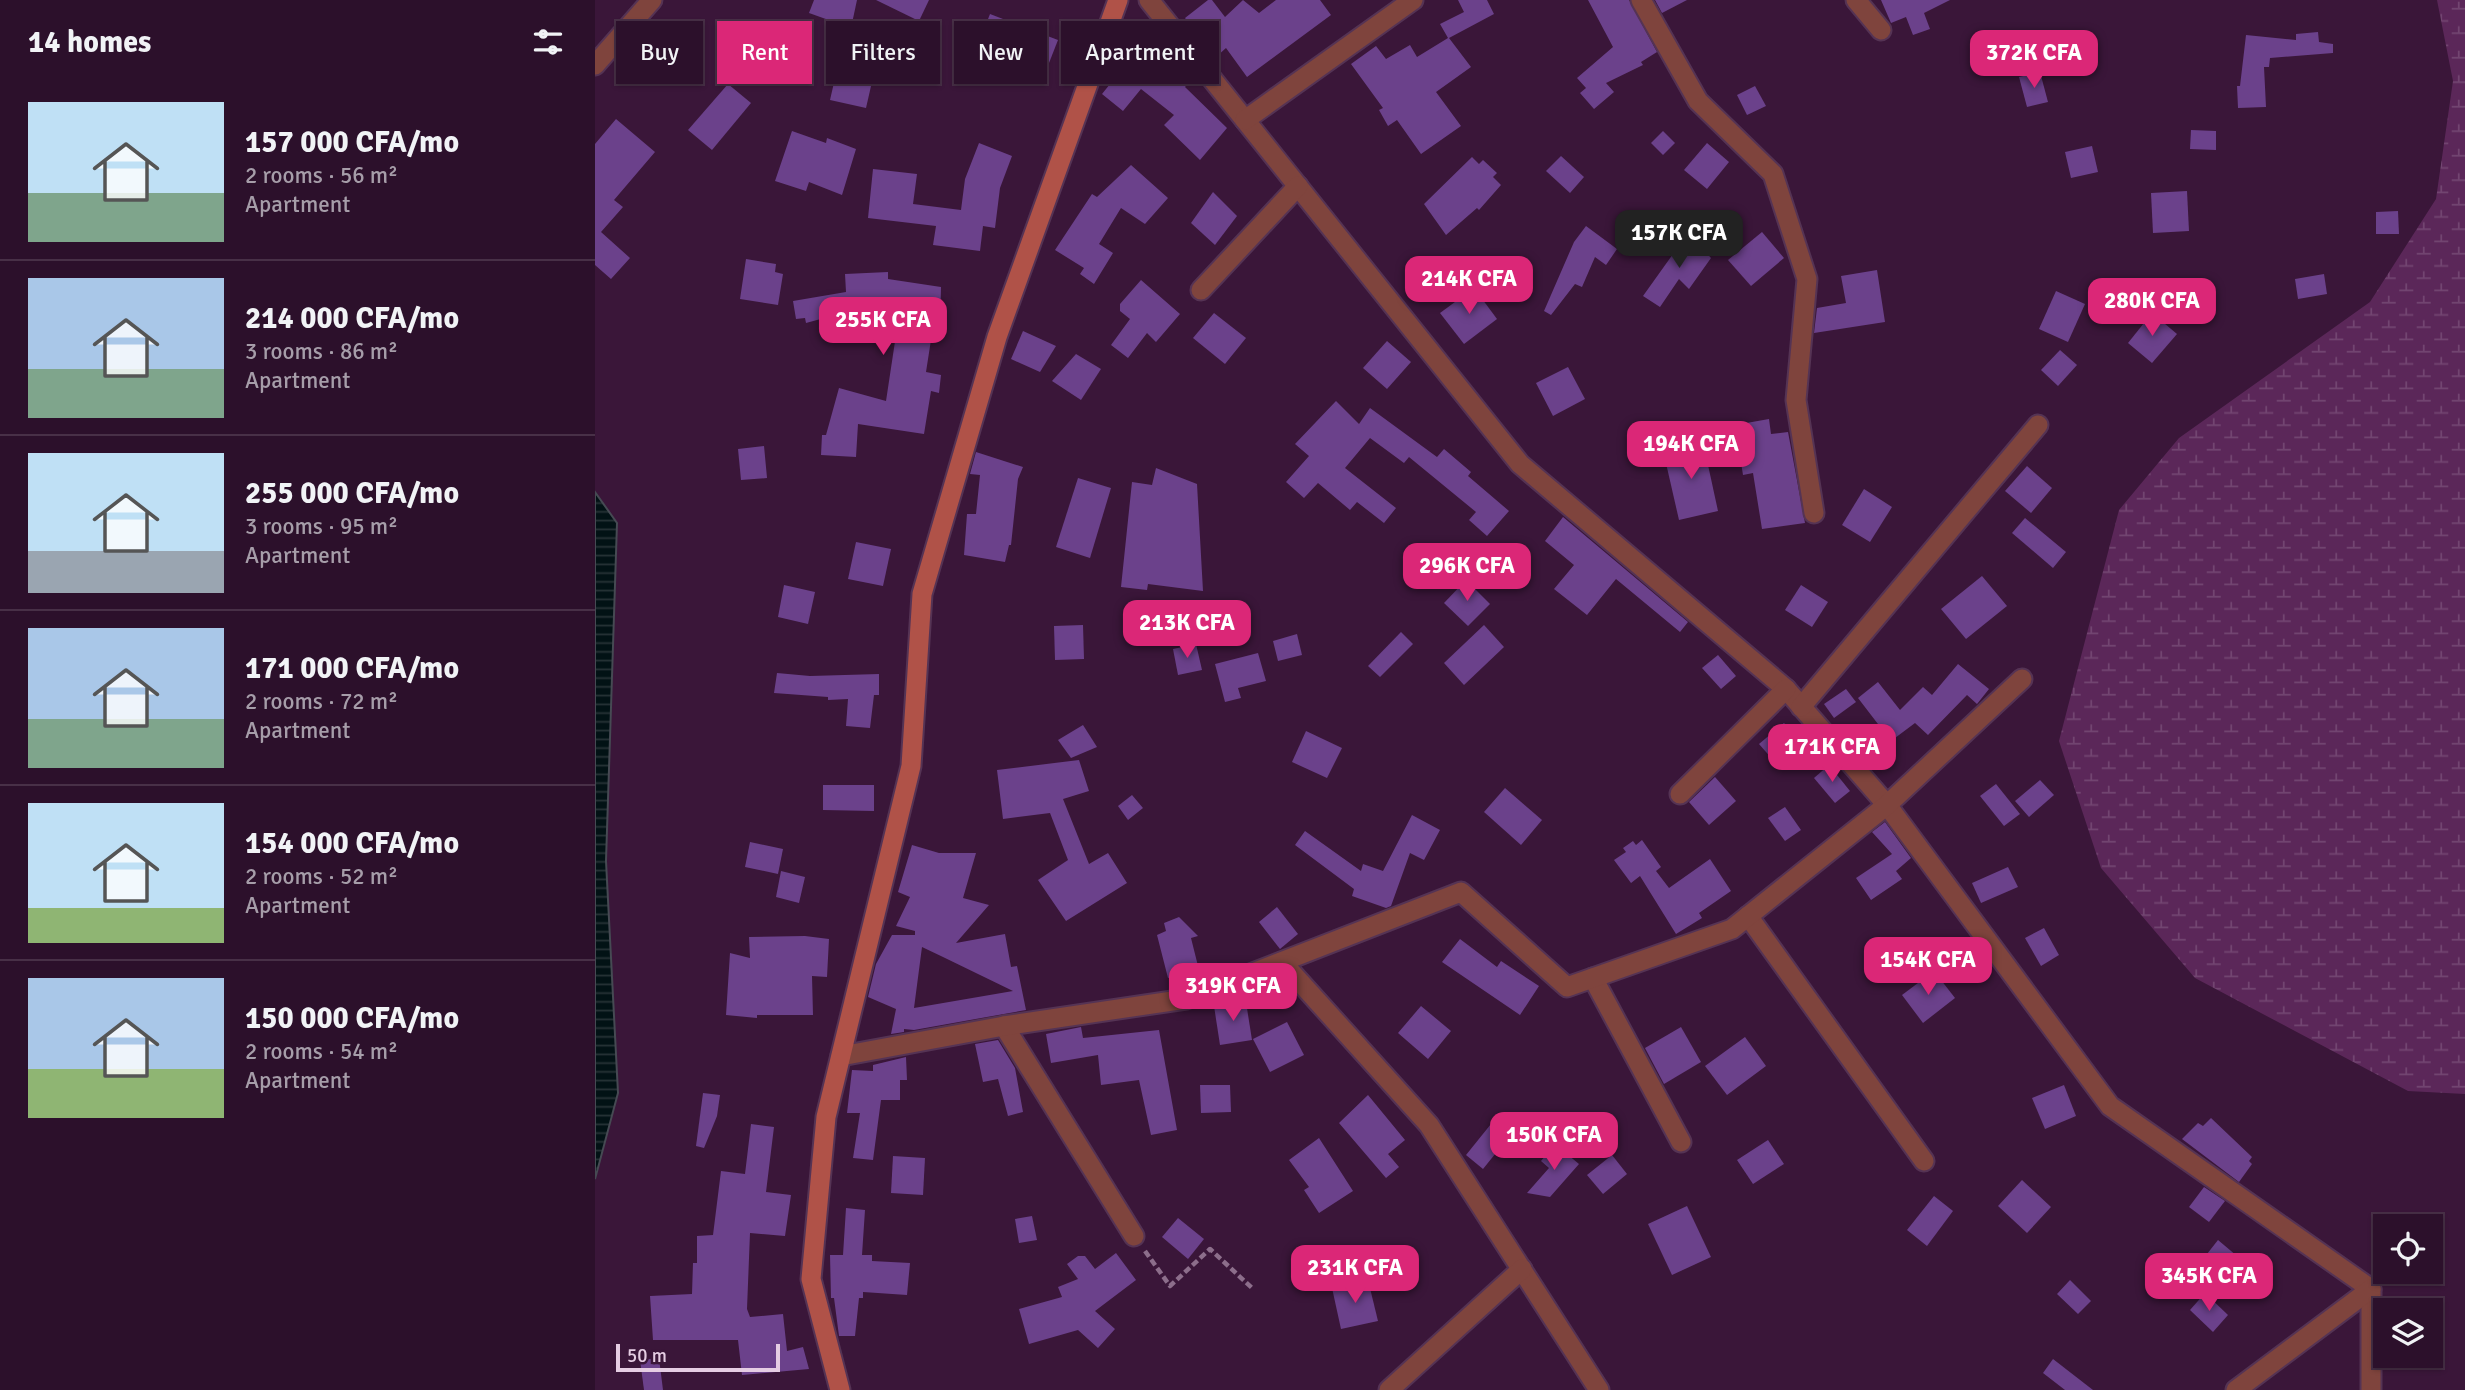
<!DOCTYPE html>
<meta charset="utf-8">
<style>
body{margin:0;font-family:Signika,sans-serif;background:#381e37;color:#f1f3f6;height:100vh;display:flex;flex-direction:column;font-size:26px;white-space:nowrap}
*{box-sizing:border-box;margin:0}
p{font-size:23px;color:#a69da9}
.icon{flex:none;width:38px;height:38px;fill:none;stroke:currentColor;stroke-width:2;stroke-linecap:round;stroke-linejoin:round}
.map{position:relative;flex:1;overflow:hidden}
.panel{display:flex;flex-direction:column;background:#2c102b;width:595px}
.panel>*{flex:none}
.guide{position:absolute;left:21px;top:21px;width:665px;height:63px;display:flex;gap:14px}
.fabs{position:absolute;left:1778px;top:1214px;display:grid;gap:14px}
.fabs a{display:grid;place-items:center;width:70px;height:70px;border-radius:0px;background:#2c102b;box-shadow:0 2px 5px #0004,0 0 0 2px #483047;font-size:35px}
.scale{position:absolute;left:21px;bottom:18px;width:164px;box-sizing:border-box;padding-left:7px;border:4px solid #e5cde3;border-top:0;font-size:19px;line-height:24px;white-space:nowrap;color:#e5cde3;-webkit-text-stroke:5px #3a1639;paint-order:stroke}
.price{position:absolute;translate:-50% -60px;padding:0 16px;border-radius:14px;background:#db2777;color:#fff;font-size:23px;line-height:46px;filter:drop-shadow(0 2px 4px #0008)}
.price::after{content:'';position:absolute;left:50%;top:42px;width:21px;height:16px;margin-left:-10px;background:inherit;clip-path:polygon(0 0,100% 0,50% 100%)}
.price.active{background:#222;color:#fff}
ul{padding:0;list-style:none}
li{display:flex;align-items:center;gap:21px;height:175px;padding:0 28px}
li+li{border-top:2px solid #483047}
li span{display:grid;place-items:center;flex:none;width:196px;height:140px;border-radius:0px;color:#555}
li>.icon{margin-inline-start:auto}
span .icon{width:84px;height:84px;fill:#fffc;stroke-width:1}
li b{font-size:30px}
h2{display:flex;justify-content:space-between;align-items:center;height:84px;padding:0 28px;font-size:30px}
.tag{padding:0 24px;border-radius:0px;background:#2c102b;box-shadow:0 2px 5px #0004,0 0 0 2px #483047;font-size:24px;line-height:63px}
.tag.active{background:#db2777;color:#fff}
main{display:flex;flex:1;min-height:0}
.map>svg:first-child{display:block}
.wetland{fill:url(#wetland-marsh)}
.water{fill:url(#water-rules);stroke:#464a53;stroke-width:2}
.building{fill:#6b418b;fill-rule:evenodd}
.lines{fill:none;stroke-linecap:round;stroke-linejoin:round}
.minor-casing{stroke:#553354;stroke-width:23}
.secondary-casing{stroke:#553354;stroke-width:23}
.path{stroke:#8c6e8b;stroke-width:4.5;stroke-dasharray:7 3.5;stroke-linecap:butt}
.minor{stroke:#7f443d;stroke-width:19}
.secondary{stroke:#b05248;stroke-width:19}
</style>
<main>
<section class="panel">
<h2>14 homes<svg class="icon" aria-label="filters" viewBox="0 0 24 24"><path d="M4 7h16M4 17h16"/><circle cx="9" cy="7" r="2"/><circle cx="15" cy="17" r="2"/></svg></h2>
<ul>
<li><span style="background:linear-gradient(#bfe0f5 65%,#7fa58c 0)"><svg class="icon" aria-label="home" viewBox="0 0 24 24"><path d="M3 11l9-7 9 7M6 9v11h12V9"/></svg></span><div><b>157 000 CFA/mo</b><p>2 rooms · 56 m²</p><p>Apartment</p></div></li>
<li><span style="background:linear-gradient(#a9c7e8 65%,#7fa58c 0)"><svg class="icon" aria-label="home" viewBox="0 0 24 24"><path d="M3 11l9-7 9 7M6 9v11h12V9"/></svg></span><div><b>214 000 CFA/mo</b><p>3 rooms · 86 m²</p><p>Apartment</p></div></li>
<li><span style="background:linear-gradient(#bfe0f5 70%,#9aa5b1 0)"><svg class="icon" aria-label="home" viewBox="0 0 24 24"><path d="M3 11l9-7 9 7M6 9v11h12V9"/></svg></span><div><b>255 000 CFA/mo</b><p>3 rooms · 95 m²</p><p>Apartment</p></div></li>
<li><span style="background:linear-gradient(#a9c7e8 65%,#7fa58c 0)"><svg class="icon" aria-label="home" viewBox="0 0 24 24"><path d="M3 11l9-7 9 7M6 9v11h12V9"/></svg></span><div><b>171 000 CFA/mo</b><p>2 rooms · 72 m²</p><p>Apartment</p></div></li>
<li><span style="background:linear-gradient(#bfe0f5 75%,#8fb573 0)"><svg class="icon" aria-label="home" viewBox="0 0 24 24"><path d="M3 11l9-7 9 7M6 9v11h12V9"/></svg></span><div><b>154 000 CFA/mo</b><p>2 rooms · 52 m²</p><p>Apartment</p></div></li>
<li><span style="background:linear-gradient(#a9c7e8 65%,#8fb573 0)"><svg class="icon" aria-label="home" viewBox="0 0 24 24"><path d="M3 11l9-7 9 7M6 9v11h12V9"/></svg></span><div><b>150 000 CFA/mo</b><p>2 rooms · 54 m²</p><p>Apartment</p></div></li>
</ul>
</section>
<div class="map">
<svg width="1870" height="1390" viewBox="0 0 1870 1390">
<defs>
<pattern id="wetland-marsh" width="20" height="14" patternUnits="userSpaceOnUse" patternTransform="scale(1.75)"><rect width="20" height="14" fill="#5b2759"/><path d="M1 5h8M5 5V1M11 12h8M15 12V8" fill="none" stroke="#724571"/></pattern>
<pattern id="water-rules" width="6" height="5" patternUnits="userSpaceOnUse" patternTransform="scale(1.75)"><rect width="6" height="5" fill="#021215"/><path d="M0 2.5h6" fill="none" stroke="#273337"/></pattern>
</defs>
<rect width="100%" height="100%" fill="#3a1639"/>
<!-- wetland -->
<path class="wetland" d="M1842,0H1870V1094L1813,1091L1600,978L1506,868L1464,741L1524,510L1584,438L1775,302L1841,199L1858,81Z"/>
<!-- water -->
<path class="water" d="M0,492L22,523L11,861L23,1093L0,1179Z"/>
<!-- building -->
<g class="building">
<path d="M219,0H262L256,28L214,13Z"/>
<path d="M281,0H334L324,21Z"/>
<path d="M613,0H617L630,17L648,0L664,13L681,0H725L736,15L652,77L631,48L621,57L590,18Z"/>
<path d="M863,0H892L899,14L854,38L876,67L841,92L866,126L826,154L802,120L793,126L784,110L788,108L756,64L781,46L791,59L815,45L822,57L853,38L845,24L869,12Z"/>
<path d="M993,0H1034L1062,52L1046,62L1048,65L1011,83L1019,92L999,109L985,93L991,88L982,78L1018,47Z"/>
<path d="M1060,0H1092L1067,13Z"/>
<path d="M1286,0H1355L1329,13L1335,29L1318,35L1311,17L1296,23Z"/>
<path d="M395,14L463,40L454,63L386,37Z"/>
<path d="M251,30L287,38L271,108L235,100Z"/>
<path d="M1723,32L1724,42L1738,44V53L1675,58L1674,67H1669L1671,107L1643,108L1642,86H1645L1651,35L1701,40V34Z"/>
<path d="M559,42L598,77L590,87L632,128L605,160L569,125L579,115L546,89L528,111L507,94L523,74L529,79Z"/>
<path d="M1445,72L1453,102L1432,107L1424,77Z"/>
<path d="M133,84L156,103L117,150L93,130Z"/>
<path d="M1160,86L1171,106L1152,115L1142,95Z"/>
<path d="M21,119L60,152L19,200L28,207L6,232L35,258L16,279L0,265V144Z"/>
<path d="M1596,130L1621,131V150L1595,149Z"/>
<path d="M197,131L231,143L232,138L261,149L247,195L214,182L211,191L180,181Z"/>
<path d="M1068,131L1080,143L1068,155L1056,143Z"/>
<path d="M384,143L417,156L405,188L400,228L388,226L385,251L338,245L341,226L273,218L278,169L322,174L318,204L366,210L370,179Z"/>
<path d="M1112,143L1134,162L1112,189L1089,170Z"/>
<path d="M1497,146L1503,172L1476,178L1470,152Z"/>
<path d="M966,156L989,177L975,193L951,171Z"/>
<path d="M877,157L884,164L888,160L902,173L898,177L906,185L884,210L882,208L851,235L829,204Z"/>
<path d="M536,165L573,198L550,224L526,208L504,244L518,253L499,284L485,274L489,268L460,250L497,194L502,197Z"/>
<path d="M1592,191L1594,231L1558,233L1556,193Z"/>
<path d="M618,192L642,216L620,245L596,223Z"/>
<path d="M1803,211L1804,234H1781V212Z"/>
<path d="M991,226L1022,249L1011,265L1000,257L987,287L980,284L956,315L949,311L979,242Z"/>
<path d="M1167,232L1189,258L1156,286L1133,260Z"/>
<path d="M1093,233L1116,258L1094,289L1084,279L1065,307L1048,296Z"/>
<path d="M151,259L181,264L180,272L188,274L183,305L145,299Z"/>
<path d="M1282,270L1290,322L1219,333L1222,308L1251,303L1246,276Z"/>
<path d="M293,272V279L346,287L345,329L338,327L331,372L346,375L344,393L336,391L329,434L263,424L261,457L226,455L227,435H231L244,388L291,401L304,315L255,311L211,323L210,318L201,319L198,301L251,292L250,274Z"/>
<path d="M1729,274L1732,294L1703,299L1700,279Z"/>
<path d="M546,280L585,314L561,342L552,333L533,358L516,345L535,319L525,311V304Z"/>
<path d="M879,288L902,319L869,344L845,313Z"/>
<path d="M1461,291L1490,304L1473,342L1444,329Z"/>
<path d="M619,313L651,338L630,364L598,338Z"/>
<path d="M1557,313L1582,334L1557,363L1533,343Z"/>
<path d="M428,331L461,346L445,372L416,359Z"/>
<path d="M792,341L816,362L792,389L768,368Z"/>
<path d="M1465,350L1482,365L1463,386L1446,370Z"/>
<path d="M481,354L506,369L486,400L457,381Z"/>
<path d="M973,367L990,399L958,416L941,383Z"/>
<path d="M741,401L764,424L775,408L842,457L849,449L876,472L873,476L914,511L892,536L874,520L881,512L814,457L809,463L775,438L750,468L801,508L789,523L762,502L755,510L723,483L709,498L691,482L714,456L700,444Z"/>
<path d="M1174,419L1176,434L1193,432L1210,523L1167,529L1158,473L1148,475L1140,425Z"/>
<path d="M1108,442L1123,511L1084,520L1068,450Z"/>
<path d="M169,446L172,478L146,480L143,449Z"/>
<path d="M381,452L428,467L423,479L416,545H414L410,562L369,555L372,514H381L385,475L375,474Z"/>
<path d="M1432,466L1457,488L1436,513L1410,491Z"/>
<path d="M561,468L602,484L608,591L553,584L552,590L526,587L537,482L557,485Z"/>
<path d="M483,478L516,488L495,558L461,547Z"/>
<path d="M1269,489L1297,507L1275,542L1247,525Z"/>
<path d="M968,517L1093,622L1085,632L1021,579L992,615L959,589L979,565L950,541Z"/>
<path d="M1430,518L1471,552L1458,568L1417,533Z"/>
<path d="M261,542L296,549L288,586L253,579Z"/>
<path d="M1387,576L1412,606L1371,639L1346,609Z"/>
<path d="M871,580L895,604L873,626L849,603Z"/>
<path d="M189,585L220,592L213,624L183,617Z"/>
<path d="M1206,585L1233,602L1217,627L1190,610Z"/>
<path d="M488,625L489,659L460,660L459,626Z"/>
<path d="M889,625L909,647L869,685L849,663Z"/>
<path d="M806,632L818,644L785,677L773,666Z"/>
<path d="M702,634L707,655L683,661L678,641Z"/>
<path d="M601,644L607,670L583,675L578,649Z"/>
<path d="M663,653L671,681L643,688L646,698L630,702L620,664Z"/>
<path d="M1123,655L1141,676L1126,689L1107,668Z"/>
<path d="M1363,664L1394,689L1382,704L1372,695L1333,735L1320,723L1296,741L1263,698L1283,682L1305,710L1328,687L1337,695Z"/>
<path d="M182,673L215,676L284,674V695H279L275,728L251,726L253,699L233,700V697L179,693Z"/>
<path d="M1251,689L1261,702L1239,718L1229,704Z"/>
<path d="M1189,723L1202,738L1178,760L1164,744Z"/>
<path d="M488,725L502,747L476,758L463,740Z"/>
<path d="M711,731L747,748L732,778L697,762Z"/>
<path d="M484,760L494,791L468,799L494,864L513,853L532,883L471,921L443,880L473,860L455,813L408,819L402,770Z"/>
<path d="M1234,765L1255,791L1240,803L1219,778Z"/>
<path d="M1120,777L1141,801L1114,825L1094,802Z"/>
<path d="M1445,780L1459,795L1434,817L1420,801Z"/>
<path d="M1401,784L1425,814L1409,826L1385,796Z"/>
<path d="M228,785H279V811L228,810Z"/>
<path d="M910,788L947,820L926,845L889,812Z"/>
<path d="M537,795L548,808L533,820L523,806Z"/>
<path d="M1190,807L1206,830L1190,841L1173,818Z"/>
<path d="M817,815L845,830L829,860L815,853L796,906L791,908L757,896L759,889L700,845L710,831L766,871L768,864L788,871Z"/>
<path d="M1290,822L1316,858L1301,871L1307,879L1276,900L1261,878L1297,854L1277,832Z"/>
<path d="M1047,840L1066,867L1061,871L1074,888L1115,859L1136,891L1104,913L1107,918L1081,934L1045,876L1036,883L1019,860L1031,852L1028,848L1038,841L1041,845Z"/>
<path d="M155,842L188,849L183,874L150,867Z"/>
<path d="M317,845L344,853H381L368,898L394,905L361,943L410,934L416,967L422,966L431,1010L319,1030L309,1029V1032L296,1034L301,1009L273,997L281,964L297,935H320V931L301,926L315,897L303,892ZM327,947L348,957L418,991L319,1008Z"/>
<path d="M1413,867L1423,887L1386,903L1377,883Z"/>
<path d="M186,871L210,877L204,903L181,897Z"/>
<path d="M682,907L703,934L685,949L664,922Z"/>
<path d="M584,917L603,936L596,938L604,970L573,978L562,935L571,931L569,923Z"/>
<path d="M1449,928L1464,955L1446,966L1430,938Z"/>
<path d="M210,936L234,939L232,977L217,976L218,1015H162V1018L131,1015L135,953L155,958L154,937Z"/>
<path d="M865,939L902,967L906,961L944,986L925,1015L847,962Z"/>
<path d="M1339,971L1360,998L1328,1023L1307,995Z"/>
<path d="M651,1002L657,1040L625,1045L619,1006Z"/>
<path d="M826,1006L856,1031L833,1059L803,1033Z"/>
<path d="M692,1022L709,1055L675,1072L658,1039Z"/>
<path d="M486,1027L488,1038L564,1030L582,1130L556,1135L544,1080L506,1085L503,1055L456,1063L451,1034Z"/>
<path d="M1086,1027L1106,1062L1069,1084L1050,1048Z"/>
<path d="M1150,1037L1171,1066L1132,1095L1110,1066Z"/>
<path d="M403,1040L420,1068L428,1112L413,1116L403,1079L388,1082L380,1044Z"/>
<path d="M311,1057L312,1080H305V1100H286L278,1160L258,1158L265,1113H252L257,1070L278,1071V1065Z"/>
<path d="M605,1085H635L636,1112L606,1113Z"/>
<path d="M1469,1085L1481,1116L1450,1129L1437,1098Z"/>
<path d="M108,1093L125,1095L122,1116L109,1148L101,1146Z"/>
<path d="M773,1095L810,1140L793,1154L804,1167L791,1178L744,1123Z"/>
<path d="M1616,1118L1657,1157L1654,1161L1657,1164L1644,1182L1587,1139L1603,1123L1608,1126Z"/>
<path d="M156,1124L179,1127L171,1192L196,1195L190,1236L155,1233L152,1309L155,1317L188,1314L192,1351L208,1347L214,1369L147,1375L143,1340H58L55,1296L97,1294L98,1263H102V1236L118,1235L126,1171L150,1174Z"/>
<path d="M896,1124L913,1138L888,1169L871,1155Z"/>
<path d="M724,1138L758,1191L724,1213L709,1190L714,1187L694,1160Z"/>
<path d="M1173,1140L1189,1164L1158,1184L1142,1160Z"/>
<path d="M960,1144L984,1164L955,1197L932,1193L954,1168L946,1161Z"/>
<path d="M1017,1155L1032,1174L1008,1194L992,1175Z"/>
<path d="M298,1156L330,1158L328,1195L296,1193Z"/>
<path d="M1427,1180L1456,1207L1432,1233L1403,1206Z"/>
<path d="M1609,1187L1630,1201L1614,1222L1594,1207Z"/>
<path d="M1339,1196L1358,1211L1332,1246L1312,1230Z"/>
<path d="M1092,1206L1116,1257L1077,1275L1053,1224Z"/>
<path d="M251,1208L270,1210L267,1255H277V1261L315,1263L312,1295L268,1292V1298H264L260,1336H244L239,1298H236L235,1255H248Z"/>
<path d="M437,1216L442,1240L424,1243L420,1219Z"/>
<path d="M583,1218L609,1239L593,1259L567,1237Z"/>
<path d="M1623,1240L1642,1256L1631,1269L1612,1254Z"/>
<path d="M521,1253L541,1280L500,1311L520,1329L503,1348L483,1330L434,1344L424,1309L467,1297L463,1287L483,1279L472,1264L483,1256H490L500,1269Z"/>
<path d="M773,1280L783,1321L746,1329L737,1288Z"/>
<path d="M1475,1280L1496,1301L1483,1314L1462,1294Z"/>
<path d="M1610,1293L1633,1315L1618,1332L1595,1310Z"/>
<path d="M64,1358L68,1390H49L45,1360Z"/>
<path d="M1458,1359L1498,1390H1470L1448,1373Z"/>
</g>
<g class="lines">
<defs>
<g id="minor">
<path d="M554,0L925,464L1191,689L1292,805L1515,1106L1776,1289V1390"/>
<path d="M1046,0L1103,101L1178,174L1212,279L1201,400L1219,513"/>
<path d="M1261,0L1286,30"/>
<path d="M0,65L57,0"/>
<path d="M650,120L818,0"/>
<path d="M606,290L703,186"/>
<path d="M1206,707L1443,425"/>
<path d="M1085,794L1191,689"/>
<path d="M1153,916L1329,1161"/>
<path d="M687,962L834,1125L1004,1390"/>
<path d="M998,978L1086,1142"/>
<path d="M409,1026L539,1236"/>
<path d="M246,1056L409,1026L591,999L866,892L972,987L1137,929L1292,805L1427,679"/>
<path d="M794,1390L927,1269"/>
<path d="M1641,1390L1776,1289"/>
</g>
<path id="secondary" d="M245,1390L216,1279L231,1117L316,766L327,594L402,337L523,0"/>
</defs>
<!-- minor casing -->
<use href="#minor" class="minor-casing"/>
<!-- secondary casing -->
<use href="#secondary" class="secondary-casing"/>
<!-- path -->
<path class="path" d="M550,1251L575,1286L615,1249L657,1288"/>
<!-- minor -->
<use href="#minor" class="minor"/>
<!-- secondary -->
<use href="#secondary" class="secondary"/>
</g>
</svg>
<div class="fabs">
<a><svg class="icon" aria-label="locate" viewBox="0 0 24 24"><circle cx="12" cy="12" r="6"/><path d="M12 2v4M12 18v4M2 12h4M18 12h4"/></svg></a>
<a><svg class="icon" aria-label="layers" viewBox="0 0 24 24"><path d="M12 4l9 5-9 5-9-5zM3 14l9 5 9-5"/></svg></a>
</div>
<div class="scale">50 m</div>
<b class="price" style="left:1439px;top:90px">372K CFA</b>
<b class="price active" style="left:1084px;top:270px">157K CFA</b>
<b class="price" style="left:874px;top:316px">214K CFA</b>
<b class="price" style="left:1557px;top:338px">280K CFA</b>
<b class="price" style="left:288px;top:357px">255K CFA</b>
<b class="price" style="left:1096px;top:481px">194K CFA</b>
<b class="price" style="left:872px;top:603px">296K CFA</b>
<b class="price" style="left:592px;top:660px">213K CFA</b>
<b class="price" style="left:1237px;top:784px">171K CFA</b>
<b class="price" style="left:1333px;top:997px">154K CFA</b>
<b class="price" style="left:638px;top:1023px">319K CFA</b>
<b class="price" style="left:959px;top:1172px">150K CFA</b>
<b class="price" style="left:760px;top:1305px">231K CFA</b>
<b class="price" style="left:1614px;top:1313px">345K CFA</b>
<div class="guide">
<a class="tag">Buy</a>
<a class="tag active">Rent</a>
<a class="tag">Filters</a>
<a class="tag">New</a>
<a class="tag">Apartment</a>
</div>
</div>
</main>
